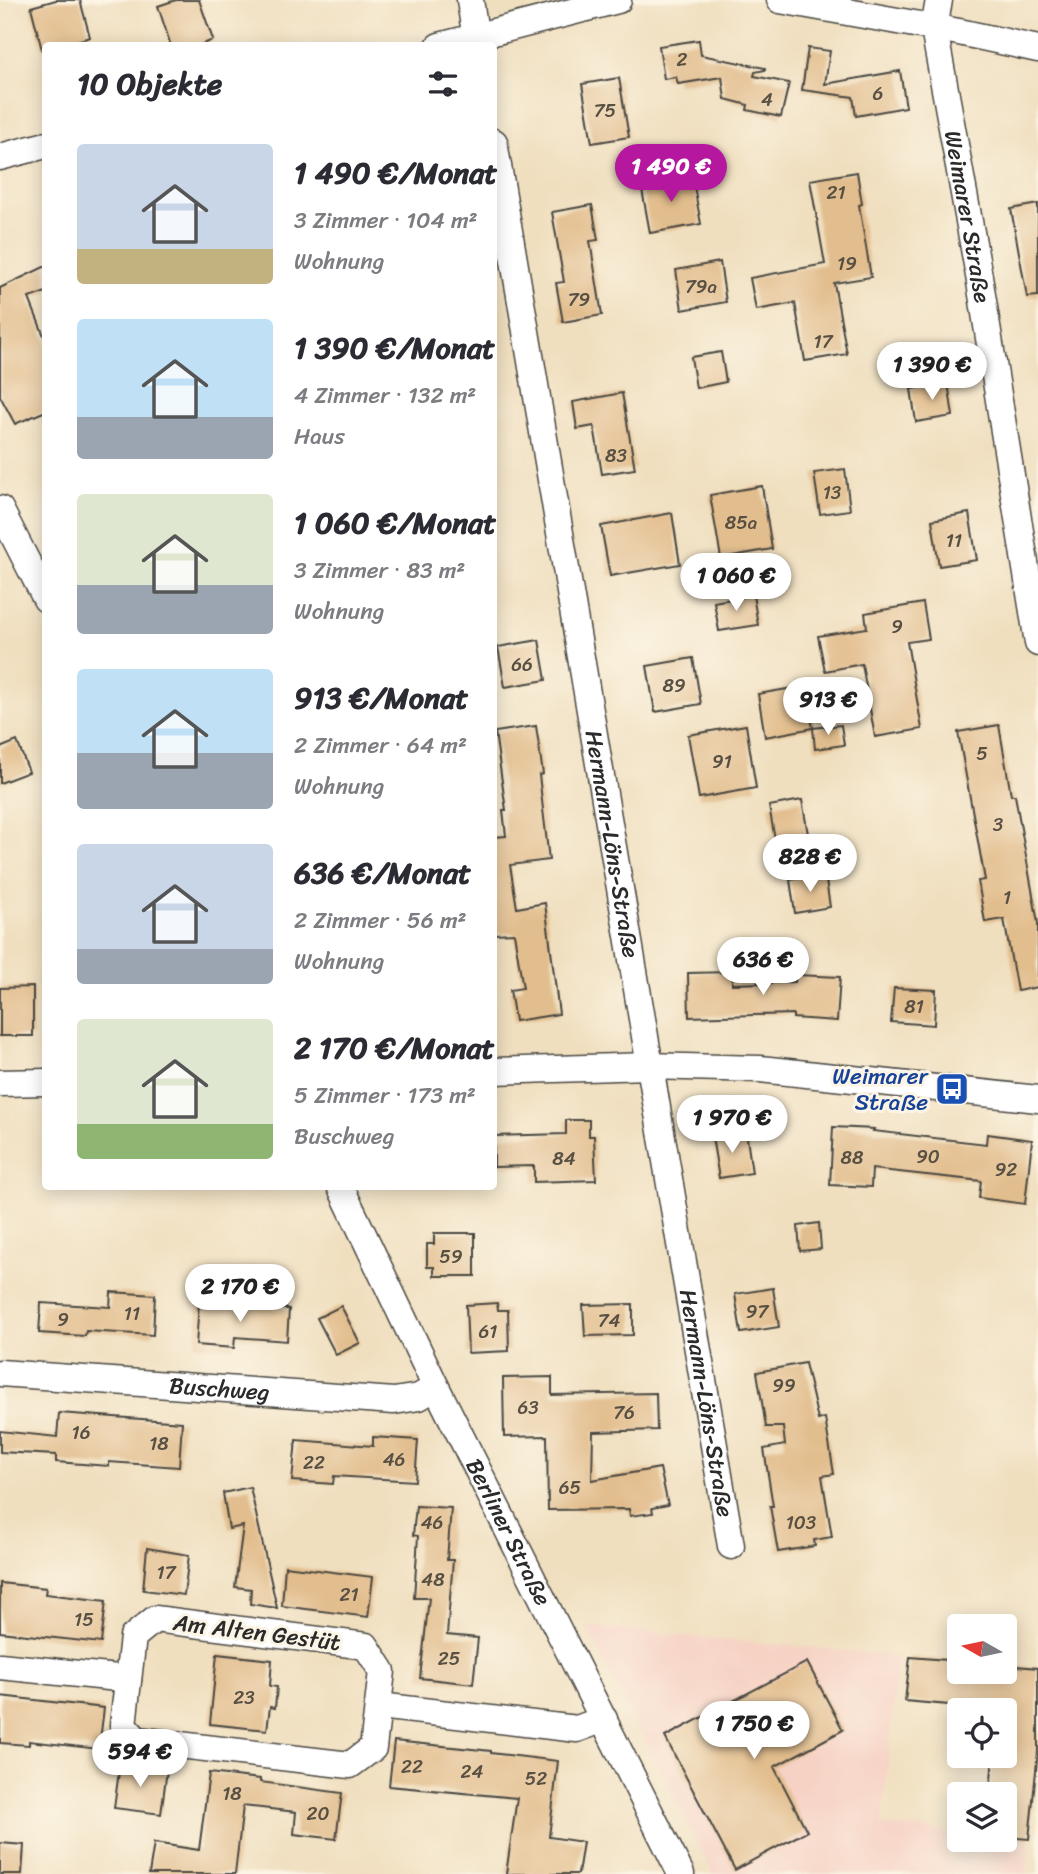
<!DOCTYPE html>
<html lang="de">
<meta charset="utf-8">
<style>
body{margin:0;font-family:Sriracha,sans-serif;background:#f7f7f7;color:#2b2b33;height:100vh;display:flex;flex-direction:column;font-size:26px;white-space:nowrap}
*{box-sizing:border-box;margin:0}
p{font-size:23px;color:#7c7c81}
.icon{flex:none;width:38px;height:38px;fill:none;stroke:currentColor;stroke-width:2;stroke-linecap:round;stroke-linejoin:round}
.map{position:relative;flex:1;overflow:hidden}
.panel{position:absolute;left:42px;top:42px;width:455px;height:1148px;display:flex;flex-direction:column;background:#fff;border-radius:7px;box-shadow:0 4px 18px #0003}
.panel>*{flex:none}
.needle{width:46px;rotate:279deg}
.controls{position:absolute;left:947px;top:1614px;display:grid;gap:14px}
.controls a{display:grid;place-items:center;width:70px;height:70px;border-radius:7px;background:#fff;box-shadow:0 4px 18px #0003;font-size:35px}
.price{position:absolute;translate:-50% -60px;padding:0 16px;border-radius:24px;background:#fff;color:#222;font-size:23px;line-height:46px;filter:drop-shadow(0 2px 4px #0008)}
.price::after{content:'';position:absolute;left:50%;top:42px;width:21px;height:16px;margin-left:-10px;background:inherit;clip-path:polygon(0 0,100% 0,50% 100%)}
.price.current{background:#b5179e;color:#fff}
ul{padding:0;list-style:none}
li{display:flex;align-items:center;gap:21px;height:175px;padding:0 35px}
li span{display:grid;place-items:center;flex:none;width:196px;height:140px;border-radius:7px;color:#555}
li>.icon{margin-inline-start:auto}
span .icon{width:84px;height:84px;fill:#fffc;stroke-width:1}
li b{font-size:30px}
h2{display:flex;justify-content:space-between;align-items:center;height:84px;padding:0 35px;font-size:30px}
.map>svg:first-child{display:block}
.built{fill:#f6d2c4}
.building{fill:#e2bd8d}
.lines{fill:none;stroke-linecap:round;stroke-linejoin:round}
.minor-casing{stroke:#494641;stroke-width:29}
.minor{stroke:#fff;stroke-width:26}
.labels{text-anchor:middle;stroke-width:6;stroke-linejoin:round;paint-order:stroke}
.number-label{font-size:19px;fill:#595044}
.street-label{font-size:23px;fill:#2b2b2b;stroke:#fcf5e5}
.transit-label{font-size:23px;fill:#164399;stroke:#fcf5e5;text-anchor:end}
</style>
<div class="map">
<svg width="1038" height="1874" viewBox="0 0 1038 1874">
<rect width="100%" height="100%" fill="#fcf5e5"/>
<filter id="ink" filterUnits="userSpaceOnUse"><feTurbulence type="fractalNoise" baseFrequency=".0143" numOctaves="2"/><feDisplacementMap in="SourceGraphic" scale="14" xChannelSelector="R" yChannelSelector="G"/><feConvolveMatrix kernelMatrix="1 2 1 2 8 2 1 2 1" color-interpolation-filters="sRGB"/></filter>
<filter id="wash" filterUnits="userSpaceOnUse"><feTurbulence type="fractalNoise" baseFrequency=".00686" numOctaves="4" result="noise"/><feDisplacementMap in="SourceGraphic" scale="28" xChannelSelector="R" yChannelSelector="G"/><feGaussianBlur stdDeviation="1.57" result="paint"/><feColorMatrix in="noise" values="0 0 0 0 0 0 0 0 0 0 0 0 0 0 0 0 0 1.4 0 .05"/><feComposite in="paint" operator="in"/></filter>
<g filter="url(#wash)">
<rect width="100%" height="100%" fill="#f0dfbf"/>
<!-- built -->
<path class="built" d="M586,1626L898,1656L882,1825L959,1833V1839L1005,1838L1030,1840L1026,1874H713Z"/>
<g id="blocks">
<!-- building -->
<g class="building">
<path d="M56,0H80L90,37L60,46H46V50H42L31,7Z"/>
<path d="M176,0H199L213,40L198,46H171L158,6Z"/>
<path d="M699,40L701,55L765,68V70L755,72L754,76L789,83L781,117L747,110L748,105L725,99L722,77L678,84L676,77L664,79L659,46Z"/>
<path d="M808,48L830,51L825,84L900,71L906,107L856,116L853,97L802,90Z"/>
<path d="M619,78L629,137L592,143L582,84Z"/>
<path d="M857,172L862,204L859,205L871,277L834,283L847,354L805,361L795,303L756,310L750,278L825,264L810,180Z"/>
<path d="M692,175L701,224L650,233L641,184Z"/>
<path d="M1038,204V296L1027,297L1011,209Z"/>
<path d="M592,205L598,240L590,241L602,315L563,322L556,283L564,282L552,212Z"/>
<path d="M720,262L726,302L682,310L676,270Z"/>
<path d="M46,266V292L29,298L46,341V411L15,424L0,396V288Z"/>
<path d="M721,352L726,382L696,388L691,357Z"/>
<path d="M948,383L953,416L916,422L911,389Z"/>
<path d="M622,393L635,469L602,474L594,426L577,429L573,402Z"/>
<path d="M845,469L850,510L820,514L814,473Z"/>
<path d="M762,486L772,549L721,558L710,495Z"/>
<path d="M672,513L680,564L610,576L601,526Z"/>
<path d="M969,513L977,560L939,566L932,520Z"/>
<path d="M753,595L758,625L719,631L714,602Z"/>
<path d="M923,603L929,639L907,642L922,729L875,737L862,664L825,671L818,636L867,628L865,613Z"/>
<path d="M539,640L546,680L505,687L498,647Z"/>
<path d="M693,658L701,704L655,712L647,666Z"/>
<path d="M805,686L813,728L765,737L758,694Z"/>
<path d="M746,725L756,788L699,798L688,735Z"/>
<path d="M841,725L844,745L815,749L813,728Z"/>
<path d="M999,725L1011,795H1015L1038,923V987L1017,991L1004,919L985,922L978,881L985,880L958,732Z"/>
<path d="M536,726L543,774L539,775L549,860L510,865L517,908L545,903L559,1014L515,1021L510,990L523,988L514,933L494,934V837L506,836L503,810H506L495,732Z"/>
<path d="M17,741L29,772L0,783V748Z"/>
<path d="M802,800L808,834L775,840L769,806Z"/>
<path d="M825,874L830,907L795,913L790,880Z"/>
<path d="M732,972V984L795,982L796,975L840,977L837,1021L793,1018V1014L689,1017L688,973Z"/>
<path d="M33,987V1036H0V988Z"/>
<path d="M894,988L936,990L934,1025L891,1022Z"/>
<path d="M566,1120H589V1136H594L596,1180L534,1182V1166L494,1167V1136L566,1134Z"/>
<path d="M833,1127L874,1129L873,1131L986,1144L987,1134L1032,1140L1025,1204L979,1198L981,1181L872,1169L871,1187L830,1185Z"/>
<path d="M746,1131L752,1173L719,1178L712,1137Z"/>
<path d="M819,1223L821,1249L800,1251L798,1226Z"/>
<path d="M434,1233H475V1276H434V1267H427V1244H434Z"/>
<path d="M773,1288L779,1327L741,1333L735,1294Z"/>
<path d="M111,1292L155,1295L153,1335L86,1331L85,1336L39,1333L41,1303L110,1307Z"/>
<path d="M199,1303L289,1309L287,1341L235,1337L234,1348L196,1345Z"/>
<path d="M497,1303L498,1310H508L509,1351L468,1353L466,1305Z"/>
<path d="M633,1304V1335L585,1336L583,1305Z"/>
<path d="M341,1306L360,1343L336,1355L317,1318Z"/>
<path d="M805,1363L818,1420L825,1418L834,1474L822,1476L832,1537L814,1540L815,1546L778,1552L770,1506H773L764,1449L785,1445L783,1427H766L757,1372Z"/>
<path d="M552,1377V1395L656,1393L657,1430L593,1432L592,1480L660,1468L668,1505L652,1508L653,1513L630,1516L629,1509L548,1510L547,1436L504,1437L503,1378Z"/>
<path d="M59,1413L182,1422L179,1467L109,1462V1466L56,1462V1455L0,1452V1431L57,1437Z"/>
<path d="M373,1437L418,1440L415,1481L334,1476L333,1484L292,1481L296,1440L373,1446Z"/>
<path d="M250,1487L258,1523L277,1608L250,1604L251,1589L235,1587L243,1526L229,1529L223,1493Z"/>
<path d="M416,1506L451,1508L447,1560H453L447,1635L478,1638L473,1684L420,1678L429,1598H414L418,1536L413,1535Z"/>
<path d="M147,1548L189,1555L184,1595L143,1590Z"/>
<path d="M285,1566L373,1577L368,1617L282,1606Z"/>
<path d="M0,1583L46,1588L45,1594L106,1601L101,1643L0,1632Z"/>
<path d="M217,1654L272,1660L270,1686L277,1687L275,1708L270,1707L267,1730L210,1724Z"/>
<path d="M910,1657L959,1661V1671H1004V1665L1038,1668V1751L1029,1839L1004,1837V1794H990L993,1755H1004V1710L905,1701Z"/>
<path d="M807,1662L843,1730L774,1767L807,1831L735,1870L665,1737Z"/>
<path d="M0,1696L104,1708L99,1749L29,1741V1745L0,1743Z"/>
<path d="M394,1741L491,1751V1753L558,1761L549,1837L583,1842L578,1874H506L517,1798L389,1786Z"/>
<path d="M120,1764L167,1770L161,1814L114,1808Z"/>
<path d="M209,1773L260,1779V1782L342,1793L336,1839L294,1834L296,1812L243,1806L235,1874H149L154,1843L199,1850Z"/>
<path d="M0,1843L24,1845L22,1874H0Z"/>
</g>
</g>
</g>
<g filter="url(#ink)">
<use href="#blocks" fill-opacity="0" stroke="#494641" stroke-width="2"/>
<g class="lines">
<defs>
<g id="minor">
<path d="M470,0L477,46"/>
<path d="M780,0L959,32L1038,49"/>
<path id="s1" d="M939,0L934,29L979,276L1038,643"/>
<path d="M439,46L618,0"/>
<path id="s2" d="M494,142L731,1546"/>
<path d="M0,157L46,145"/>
<path d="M0,509L46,599"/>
<path d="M494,1071L648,1066L760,1069L1038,1099"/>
<path d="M0,1083L46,1082"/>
<path id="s3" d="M340,1186L436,1387L681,1874"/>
<path id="s4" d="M0,1373L394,1401L419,1397L436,1387"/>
<path d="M155,1619L366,1646L382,1671L373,1748L350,1765L137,1740L123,1725L133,1637Z"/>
<path d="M0,1666L128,1679"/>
<path d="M379,1706L577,1729L604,1719"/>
</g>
</defs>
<!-- minor casing -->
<use href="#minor" class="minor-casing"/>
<!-- minor -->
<use href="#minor" class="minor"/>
</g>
</g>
<!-- icons -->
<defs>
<symbol id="bus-square" viewBox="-11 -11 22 22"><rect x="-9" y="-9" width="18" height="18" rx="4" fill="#1a4fb4" stroke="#fcf5e5"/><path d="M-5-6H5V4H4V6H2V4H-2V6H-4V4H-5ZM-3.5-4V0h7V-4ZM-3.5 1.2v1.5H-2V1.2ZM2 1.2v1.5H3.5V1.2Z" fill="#fff"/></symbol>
</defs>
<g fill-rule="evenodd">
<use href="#bus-square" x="933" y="1070" width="38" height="38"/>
</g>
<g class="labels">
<!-- number labels -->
<g class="number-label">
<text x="682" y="66">2</text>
<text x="878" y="100">6</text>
<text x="767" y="106">4</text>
<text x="605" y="117">75</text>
<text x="836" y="199">21</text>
<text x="847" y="270">19</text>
<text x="701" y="293">79a</text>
<text x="579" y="306">79</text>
<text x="823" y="348">17</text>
<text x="616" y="462">83</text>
<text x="832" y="499">13</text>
<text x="741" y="529">85a</text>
<text x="954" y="547">11</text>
<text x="897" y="633">9</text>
<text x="522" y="671">66</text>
<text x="674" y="692">89</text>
<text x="982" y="760">5</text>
<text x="722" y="768">91</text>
<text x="998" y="831">3</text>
<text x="1007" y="904">1</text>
<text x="914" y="1013">81</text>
<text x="928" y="1163">90</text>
<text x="852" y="1164">88</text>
<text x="564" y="1165">84</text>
<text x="1006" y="1176">92</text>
<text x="451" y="1263">59</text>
<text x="757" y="1318">97</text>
<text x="132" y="1320">11</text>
<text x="63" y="1326">9</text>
<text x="609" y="1327">74</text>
<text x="488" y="1338">61</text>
<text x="784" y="1392">99</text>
<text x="528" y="1414">63</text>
<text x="624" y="1419">76</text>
<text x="81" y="1439">16</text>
<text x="159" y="1450">18</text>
<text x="394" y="1466">46</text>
<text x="314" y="1469">22</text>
<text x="570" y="1494">65</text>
<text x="432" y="1529">46</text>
<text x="801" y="1529">103</text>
<text x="166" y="1579">17</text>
<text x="433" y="1586">48</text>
<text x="349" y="1601">21</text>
<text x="84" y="1626">15</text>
<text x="449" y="1665">25</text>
<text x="244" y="1704">23</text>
<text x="412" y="1773">22</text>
<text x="472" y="1778">24</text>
<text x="536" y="1785">52</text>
<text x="232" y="1800">18</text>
<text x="318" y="1820">20</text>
</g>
<!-- street labels -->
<g class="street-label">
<text dy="8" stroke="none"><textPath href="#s1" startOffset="220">Weimarer Straße</textPath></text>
<text dy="8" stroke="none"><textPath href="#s2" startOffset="712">Hermann-Löns-Straße</textPath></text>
<text dy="8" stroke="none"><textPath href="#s4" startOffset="220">Buschweg</textPath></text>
<text dy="8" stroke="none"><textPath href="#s2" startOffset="1279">Hermann-Löns-Straße</textPath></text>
<text dy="8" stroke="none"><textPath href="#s3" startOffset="385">Berliner Straße</textPath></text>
<text transform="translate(257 1632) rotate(7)" y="8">Am Alten Gestüt</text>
</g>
<!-- transit labels -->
<g class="transit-label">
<text x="928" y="1084">Weimarer<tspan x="928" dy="26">Straße</tspan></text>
</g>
</g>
</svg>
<div class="controls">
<a><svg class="needle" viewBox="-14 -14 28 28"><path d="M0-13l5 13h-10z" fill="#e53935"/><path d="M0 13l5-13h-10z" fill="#7c7c81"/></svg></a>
<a><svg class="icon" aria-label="locate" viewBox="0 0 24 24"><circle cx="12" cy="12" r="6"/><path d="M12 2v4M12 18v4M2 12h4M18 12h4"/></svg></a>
<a><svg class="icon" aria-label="layers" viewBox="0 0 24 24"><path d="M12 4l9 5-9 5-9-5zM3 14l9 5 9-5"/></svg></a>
</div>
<b class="price current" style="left:671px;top:204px">1 490 €</b>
<b class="price" style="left:932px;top:402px">1 390 €</b>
<b class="price" style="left:736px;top:613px">1 060 €</b>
<b class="price" style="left:828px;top:737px">913 €</b>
<b class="price" style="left:810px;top:894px">828 €</b>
<b class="price" style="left:763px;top:997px">636 €</b>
<b class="price" style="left:732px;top:1155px">1 970 €</b>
<b class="price" style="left:240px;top:1324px">2 170 €</b>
<b class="price" style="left:754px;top:1761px">1 750 €</b>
<b class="price" style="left:140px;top:1789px">594 €</b>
<section class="panel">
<h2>10 Objekte<svg class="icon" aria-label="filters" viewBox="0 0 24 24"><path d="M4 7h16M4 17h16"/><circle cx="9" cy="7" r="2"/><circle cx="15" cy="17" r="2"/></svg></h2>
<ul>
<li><span style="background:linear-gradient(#c9d6e8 75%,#c2b280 0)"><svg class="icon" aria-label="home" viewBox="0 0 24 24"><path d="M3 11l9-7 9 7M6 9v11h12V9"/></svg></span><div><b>1 490 €/Monat</b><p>3 Zimmer · 104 m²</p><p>Wohnung</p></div></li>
<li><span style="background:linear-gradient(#bfe0f5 70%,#9aa5b1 0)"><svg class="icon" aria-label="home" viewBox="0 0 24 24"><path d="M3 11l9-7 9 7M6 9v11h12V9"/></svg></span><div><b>1 390 €/Monat</b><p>4 Zimmer · 132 m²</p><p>Haus</p></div></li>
<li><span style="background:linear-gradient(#dfe7d0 65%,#9aa5b1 0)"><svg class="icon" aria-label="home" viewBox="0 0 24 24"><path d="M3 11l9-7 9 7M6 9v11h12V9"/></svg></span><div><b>1 060 €/Monat</b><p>3 Zimmer · 83 m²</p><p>Wohnung</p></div></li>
<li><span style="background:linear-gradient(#bfe0f5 60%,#9aa5b1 0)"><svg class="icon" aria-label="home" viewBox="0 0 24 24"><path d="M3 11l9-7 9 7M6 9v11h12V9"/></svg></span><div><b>913 €/Monat</b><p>2 Zimmer · 64 m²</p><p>Wohnung</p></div></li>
<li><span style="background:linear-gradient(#c9d6e8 75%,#9aa5b1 0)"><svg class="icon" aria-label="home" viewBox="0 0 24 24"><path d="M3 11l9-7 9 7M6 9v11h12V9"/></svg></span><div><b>636 €/Monat</b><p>2 Zimmer · 56 m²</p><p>Wohnung</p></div></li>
<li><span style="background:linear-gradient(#dfe7d0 75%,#8fb573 0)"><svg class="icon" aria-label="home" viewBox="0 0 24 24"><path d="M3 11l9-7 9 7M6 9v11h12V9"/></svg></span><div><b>2 170 €/Monat</b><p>5 Zimmer · 173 m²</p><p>Buschweg</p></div></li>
</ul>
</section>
</div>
